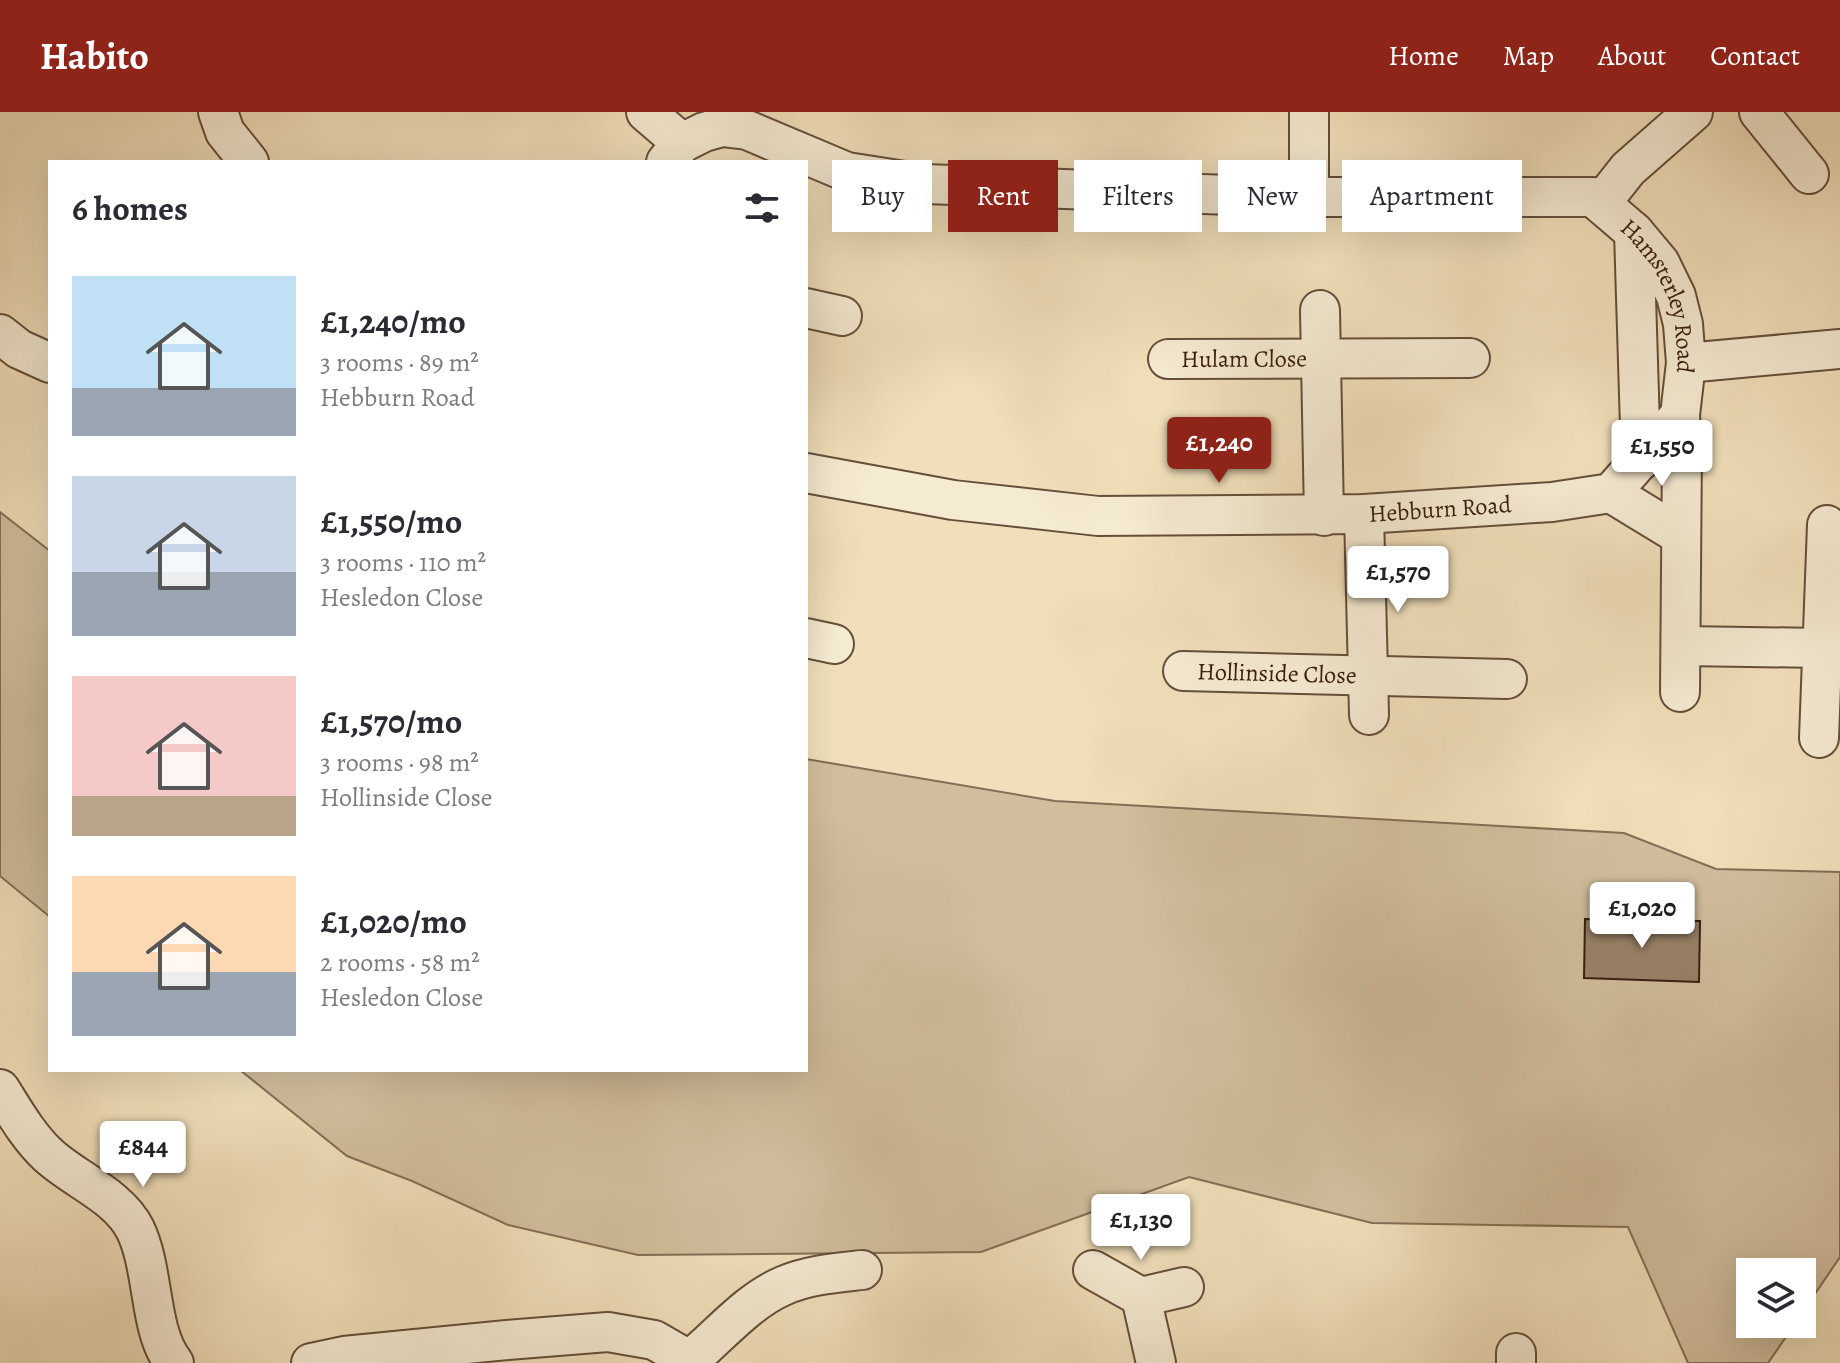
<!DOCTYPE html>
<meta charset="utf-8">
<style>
body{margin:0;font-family:Alegreya,serif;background:#f7f7f7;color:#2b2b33;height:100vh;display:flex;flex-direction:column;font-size:30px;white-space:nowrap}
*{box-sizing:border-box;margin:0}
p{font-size:26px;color:#7c7c81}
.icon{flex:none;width:44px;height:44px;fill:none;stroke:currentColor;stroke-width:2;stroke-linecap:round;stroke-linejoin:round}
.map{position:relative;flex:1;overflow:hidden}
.side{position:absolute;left:48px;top:48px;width:760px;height:912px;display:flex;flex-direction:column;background:#fff;border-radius:0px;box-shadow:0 8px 32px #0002}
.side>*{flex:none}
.hud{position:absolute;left:832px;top:48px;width:760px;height:72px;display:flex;gap:16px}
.tools{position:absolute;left:1736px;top:1146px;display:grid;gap:16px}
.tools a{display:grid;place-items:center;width:80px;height:80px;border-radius:0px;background:#fff;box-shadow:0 8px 32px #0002;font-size:40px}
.price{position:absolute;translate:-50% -68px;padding:0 18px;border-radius:8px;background:#fff;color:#222;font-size:26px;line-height:52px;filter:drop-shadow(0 2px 4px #0008)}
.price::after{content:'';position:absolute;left:50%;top:48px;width:24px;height:18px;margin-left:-12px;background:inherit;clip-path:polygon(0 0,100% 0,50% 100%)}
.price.active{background:#8f2418;color:#fff}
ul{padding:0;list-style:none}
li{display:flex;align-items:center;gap:24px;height:200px;padding:0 24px}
li span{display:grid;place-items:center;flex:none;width:224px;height:160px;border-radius:0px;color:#555}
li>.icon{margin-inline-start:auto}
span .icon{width:96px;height:96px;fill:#fffc;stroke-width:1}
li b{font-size:34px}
h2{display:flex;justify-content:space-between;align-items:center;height:96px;padding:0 24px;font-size:34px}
.tag{padding:0 28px;border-radius:0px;background:#fff;box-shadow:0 8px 32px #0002;font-size:28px;line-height:72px}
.tag.active{background:#8f2418;color:#fff}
header{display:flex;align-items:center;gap:48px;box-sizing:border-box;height:112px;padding:0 40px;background:#8f2418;color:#fff}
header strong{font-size:38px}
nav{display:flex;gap:44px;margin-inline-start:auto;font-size:28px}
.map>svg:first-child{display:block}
.green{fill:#d1be9d;stroke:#846e56;stroke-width:2}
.building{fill:#988268;stroke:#381d0f;stroke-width:2}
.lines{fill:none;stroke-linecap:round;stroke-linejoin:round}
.minor-casing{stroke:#664e3a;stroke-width:42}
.minor{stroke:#f5ead2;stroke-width:38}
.labels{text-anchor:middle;stroke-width:7;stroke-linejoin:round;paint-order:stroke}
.street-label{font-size:24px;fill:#381d0f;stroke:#f5ead2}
</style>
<header>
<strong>Habito</strong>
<nav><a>Home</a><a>Map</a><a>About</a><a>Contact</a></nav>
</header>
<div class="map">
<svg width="1840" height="1251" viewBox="0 0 1840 1251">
<rect width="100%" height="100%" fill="#f0dfba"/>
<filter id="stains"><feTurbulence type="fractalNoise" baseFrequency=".0025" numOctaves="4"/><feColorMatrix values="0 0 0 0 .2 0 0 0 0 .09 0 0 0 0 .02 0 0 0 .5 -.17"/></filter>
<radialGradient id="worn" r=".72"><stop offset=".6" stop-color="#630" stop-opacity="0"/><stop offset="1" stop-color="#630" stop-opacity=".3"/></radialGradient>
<!-- green -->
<g class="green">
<path d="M0,400L50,439V805L0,764Z"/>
<path d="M806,647L1055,689L1624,721L1716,757L1840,760V1145L1802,1201V1160H1750V1212H1795L1768,1251H1688L1628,1115L1372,1111L1189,1065L981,1140L638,1143L508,1113L412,1069L347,1044L240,958H806Z"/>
</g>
<!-- building -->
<path class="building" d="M1585,807L1700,809L1699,870L1584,866Z"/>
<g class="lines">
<defs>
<g id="minor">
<path d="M218,0L225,20L249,50"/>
<path d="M646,0L682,31"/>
<path d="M1309,0V84"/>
<path d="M1759,0L1809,62"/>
<path id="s1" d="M666,50L682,31L704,20L722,15L747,18L847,60L924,72L1289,85H1593L1634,120L1660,151L1676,184L1683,212L1686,251L1680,303L1611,381L1552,390L1364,402L1098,404L953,388L806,361"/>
<path d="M1602,90L1628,57L1693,0"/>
<path d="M1634,120L1641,348"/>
<path d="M806,196L842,204"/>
<path d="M1320,198L1324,404"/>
<path d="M0,222L19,237L50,251"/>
<path id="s2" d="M1168,247L1470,246"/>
<path d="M1686,251L1840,237"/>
<path d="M1680,303L1682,337L1680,580"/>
<path d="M1611,381L1680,423"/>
<path d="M1364,402L1369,603"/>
<path d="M806,526L834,532"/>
<path d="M1682,534L1822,536"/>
<path id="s3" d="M1183,559L1507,567"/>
<path d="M1819,626L1827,413"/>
<path d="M0,977C14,999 28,1024 47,1042C73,1067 118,1083 135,1117C155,1158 148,1218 174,1251"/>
<path d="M1093,1158L1141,1185L1184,1175"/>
<path d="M1141,1185L1156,1251"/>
<path d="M1516,1241V1251"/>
<path d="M691,1247C720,1223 748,1189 783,1174C808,1163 835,1161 862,1158"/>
<path d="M311,1251L344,1244L507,1228L608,1220L654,1228L694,1251"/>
</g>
</defs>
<!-- minor casing -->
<use href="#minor" class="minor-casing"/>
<!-- minor -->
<use href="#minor" class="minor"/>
</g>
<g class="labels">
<!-- street labels -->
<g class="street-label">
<text dy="8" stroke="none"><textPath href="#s1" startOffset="1074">Hamsterley Road</textPath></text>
<text dy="8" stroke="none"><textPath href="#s2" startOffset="76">Hulam Close</textPath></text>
<text transform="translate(1440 397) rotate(-4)" y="8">Hebburn Road</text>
<text dy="8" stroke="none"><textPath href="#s3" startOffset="94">Hollinside Close</textPath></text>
</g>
</g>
<rect width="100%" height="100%" filter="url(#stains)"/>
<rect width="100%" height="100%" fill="url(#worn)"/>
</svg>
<div class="tools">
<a><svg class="icon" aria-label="layers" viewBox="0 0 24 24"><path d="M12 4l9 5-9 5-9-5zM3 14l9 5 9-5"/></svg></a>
</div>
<b class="price active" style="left:1219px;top:373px">£1,240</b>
<b class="price" style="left:1662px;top:376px">£1,550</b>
<b class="price" style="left:1398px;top:502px">£1,570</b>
<b class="price" style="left:1642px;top:838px">£1,020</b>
<b class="price" style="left:143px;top:1077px">£844</b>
<b class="price" style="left:1141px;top:1150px">£1,130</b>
<div class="hud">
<a class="tag">Buy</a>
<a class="tag active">Rent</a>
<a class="tag">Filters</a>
<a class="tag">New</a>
<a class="tag">Apartment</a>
</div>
<section class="side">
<h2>6 homes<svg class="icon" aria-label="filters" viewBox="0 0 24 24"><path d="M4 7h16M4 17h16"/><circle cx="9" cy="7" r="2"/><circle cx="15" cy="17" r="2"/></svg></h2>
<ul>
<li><span style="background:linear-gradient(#bfe0f5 70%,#9aa5b1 0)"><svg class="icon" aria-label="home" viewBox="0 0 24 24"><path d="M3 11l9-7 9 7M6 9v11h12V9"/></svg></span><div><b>£1,240/mo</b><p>3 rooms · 89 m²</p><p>Hebburn Road</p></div></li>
<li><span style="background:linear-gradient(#c9d6e8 60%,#9aa5b1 0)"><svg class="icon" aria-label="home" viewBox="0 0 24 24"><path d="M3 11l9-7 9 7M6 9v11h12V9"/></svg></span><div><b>£1,550/mo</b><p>3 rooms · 110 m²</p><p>Hesledon Close</p></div></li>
<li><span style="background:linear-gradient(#f6c9c9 75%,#b9a48a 0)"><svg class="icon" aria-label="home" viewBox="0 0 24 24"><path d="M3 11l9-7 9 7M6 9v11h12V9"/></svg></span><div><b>£1,570/mo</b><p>3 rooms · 98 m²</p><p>Hollinside Close</p></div></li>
<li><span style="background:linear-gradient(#ffd9b3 60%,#9aa5b1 0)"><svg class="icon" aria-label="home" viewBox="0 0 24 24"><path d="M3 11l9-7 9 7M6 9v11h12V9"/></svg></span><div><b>£1,020/mo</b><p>2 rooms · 58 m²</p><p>Hesledon Close</p></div></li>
</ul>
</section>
</div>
